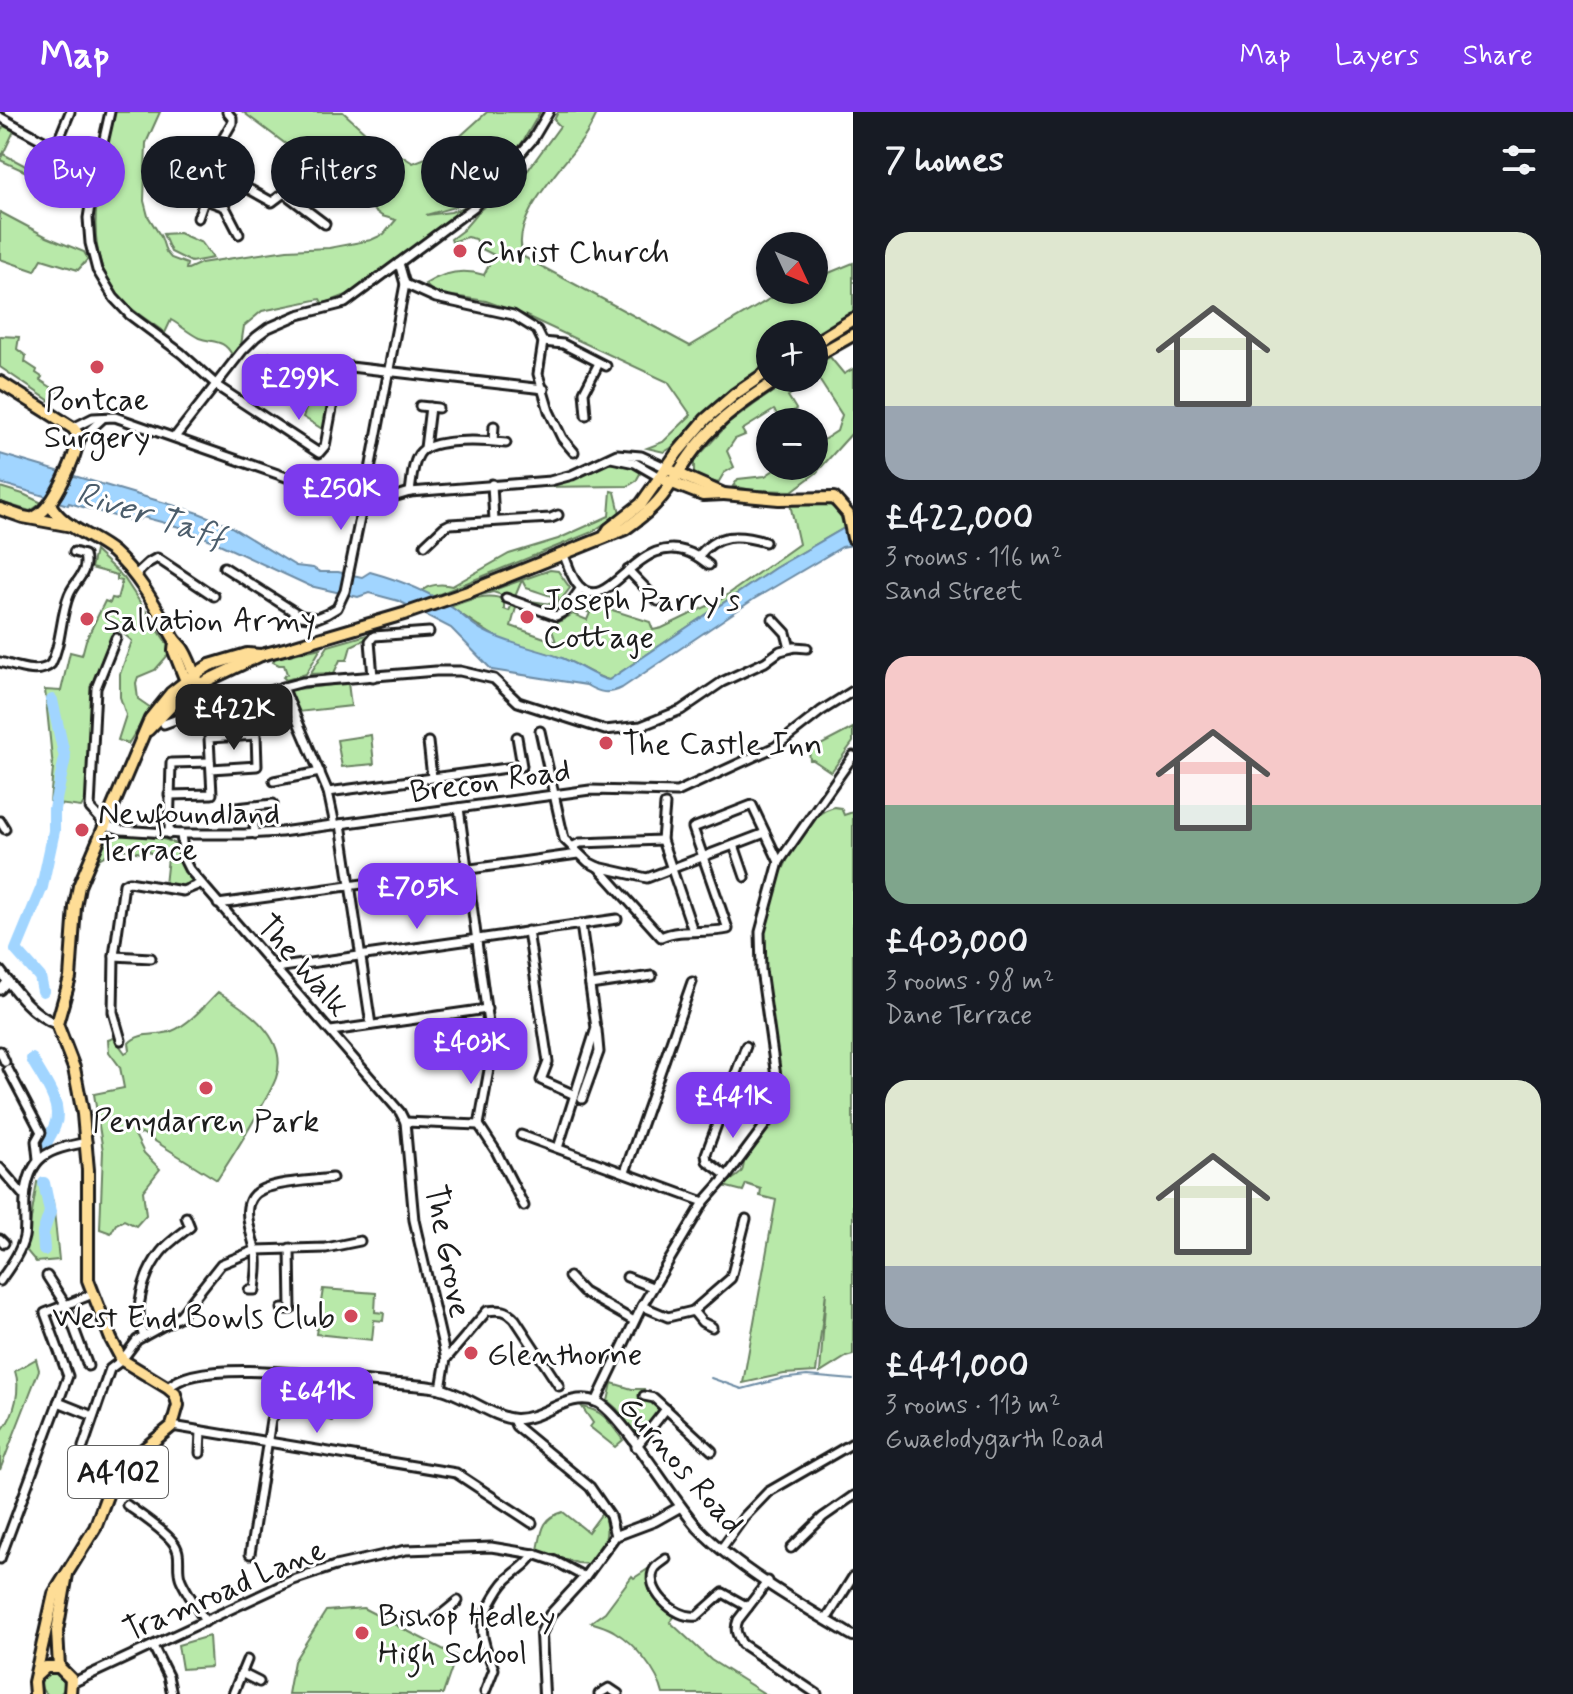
<!DOCTYPE html>
<meta charset="utf-8">
<style>
body{margin:0;font-family:Mynerve,sans-serif;background:#242831;color:#f1f3f6;height:100vh;display:flex;flex-direction:column;font-size:30px;white-space:nowrap}
*{box-sizing:border-box;margin:0}
p{font-size:26px;color:#9ea1a6}
.icon{flex:none;width:44px;height:44px;fill:none;stroke:currentColor;stroke-width:2;stroke-linecap:round;stroke-linejoin:round}
.map{position:relative;flex:1;overflow:hidden}
.side{display:flex;flex-direction:column;background:#171b24;width:720px}
.side>*{flex:none}
.guide{position:absolute;left:24px;top:24px;width:708px;height:72px;display:flex;gap:16px}
.needle{width:52px;rotate:134deg}
.buttons{position:absolute;left:756px;top:120px;display:grid;gap:16px}
.buttons a{display:grid;place-items:center;width:72px;height:72px;border-radius:50%;background:#171b24;box-shadow:0 2px 6px #0004;font-size:40px}
.price{position:absolute;translate:-50% -68px;padding:0 18px;border-radius:16px;background:#7c3aed;color:#fff;font-size:26px;line-height:52px;filter:drop-shadow(0 2px 4px #0008)}
.price::after{content:'';position:absolute;left:50%;top:48px;width:24px;height:18px;margin-left:-12px;background:inherit;clip-path:polygon(0 0,100% 0,50% 100%)}
.price.current{background:#222;color:#fff}
ul{padding:0;list-style:none}
li{display:grid;align-content:center;gap:16px;height:424px;padding:0 32px}
li span{display:grid;place-items:center;height:248px;border-radius:24px;color:#555}
li>.icon{margin-inline-start:auto}
span .icon{width:144px;height:144px;fill:#fffc;stroke-width:1}
li b{font-size:34px}
h2{display:flex;justify-content:space-between;align-items:center;height:96px;padding:0 32px;font-size:34px}
.pill{padding:0 28px;border-radius:36px;background:#171b24;box-shadow:0 2px 6px #0004;font-size:28px;line-height:72px}
.pill.current{background:#7c3aed;color:#fff}
header{display:flex;align-items:center;gap:48px;box-sizing:border-box;height:112px;padding:0 40px;background:#7c3aed;color:#fff}
header strong{font-size:38px}
nav{display:flex;gap:44px;margin-inline-start:auto;font-size:28px}
main{display:flex;flex:1;min-height:0}
.map>svg:first-child{display:block}
.green{fill:#b8e9a9;stroke:#6a8262;stroke-width:2}
.water{fill:#a1d5ff;stroke:#6c8ba4;stroke-width:2}
.lines{fill:none;stroke-linecap:round;stroke-linejoin:round}
.stream{stroke:#6c8ba4;stroke-width:2}
.river{stroke:#a1d5ff;stroke-width:12}
.minor-casing{stroke:#1c1c1c;stroke-width:13}
.tertiary-casing{stroke:#1c1c1c;stroke-width:14}
.primary-casing{stroke:#1c1c1c;stroke-width:16}
.minor{stroke:#fff;stroke-width:7}
.tertiary{stroke:#fff;stroke-width:8}
.primary{stroke:#fedd96;stroke-width:10}
.poi-dot{fill:#d1495b;stroke:#fff;stroke-width:3}
.labels{text-anchor:middle;stroke-width:6;stroke-linejoin:round;paint-order:stroke}
.shield{fill:#fff;stroke:#606060;stroke-width:2}
.shield-label{font-size:30px;font-weight:bold;fill:#1c1c1c}
.poi-label{font-size:32px;fill:#1c1c1c;stroke:#fff;text-anchor:start}
.street-label{font-size:32px;fill:#1c1c1c;stroke:#fff}
.water-label{font-size:34px;font-style:italic;fill:#4b5d6b;stroke:#fff}
</style>
<header>
<strong>Map</strong>
<nav><a>Map</a><a>Layers</a><a>Share</a></nav>
</header>
<main>
<div class="map">
<svg width="853" height="1582" viewBox="0 0 853 1582">
<rect width="100%" height="100%" fill="#fff"/>
<filter id="ink" filterUnits="userSpaceOnUse"><feTurbulence type="fractalNoise" baseFrequency=".0125" numOctaves="2"/><feDisplacementMap in="SourceGraphic" scale="16" xChannelSelector="R" yChannelSelector="G"/><feConvolveMatrix kernelMatrix="1 2 1 2 8 2 1 2 1" color-interpolation-filters="sRGB"/></filter>
<g filter="url(#ink)">
<!-- green -->
<g class="green">
<path d="M115,0H160L146,31L144,89L148,104L161,125L166,140L171,146L187,152L186,157H188L201,151L220,148L287,138L329,136L371,128L384,122L396,108L382,104L243,0H343L367,22L413,51L444,39L487,0H540C523,30 499,73 468,89C455,97 440,98 426,103L451,100L466,94L458,101L349,182L323,192L320,187L262,199L244,214L241,233L232,243C224,227 213,231 199,226C190,222 180,213 171,208L165,221C152,211 137,202 125,191C74,141 102,60 115,0Z"/>
<path d="M558,0H598C593,9 589,19 583,27C563,55 507,109 524,145L690,234L778,182L788,178H814V167L853,151V201L814,224L770,222V250L717,289L671,336L664,340L647,336L663,330L691,303L668,270L522,202L486,189L434,181L425,172C444,160 463,156 484,163L494,143L480,136L476,127L467,125L452,130L451,127L463,118L480,98L528,58L560,14L554,8Z"/>
<path d="M4,14L14,19L3,42L37,60L35,64L0,48L3,42H0V20Z"/>
<path d="M0,100L47,125L84,140L88,147L78,158L42,147L35,159L0,147Z"/>
<path d="M179,121L202,131L213,146L191,150L171,140L163,122Z"/>
<path d="M0,224L19,225L17,237L26,244L25,250L37,258L36,261L42,265L40,268L57,279L50,289L0,255Z"/>
<path d="M830,245L844,262L853,257V320L816,361L792,379L752,378L733,374L738,367L765,364L780,354H814V334L837,319L842,303L818,266L788,284L796,297L781,307L774,298L742,318L745,323L735,327L727,339L734,355L724,361L718,371L700,366L694,361V349L728,312L755,292L793,266H814V254Z"/>
<path d="M312,281L329,284L324,318L303,305Z"/>
<path d="M619,351L642,358L636,369L628,374L538,375L569,367L604,352Z"/>
<path d="M0,375L23,382L42,391L30,399L0,390Z"/>
<path d="M611,379L615,380L620,401L592,420L437,483L431,485L421,480C428,472 442,471 452,474L509,442L558,427L609,404Z"/>
<path d="M826,391L839,399L844,416L775,456L609,568C598,566 577,552 564,547C545,539 522,538 503,529C484,519 468,506 450,495C465,489 489,479 504,488V497L509,499L513,490L517,492L511,514L556,530L552,518L554,513L573,502L587,508L590,501L582,497L581,488L650,510L653,518L662,516L720,488L799,432L790,392Z"/>
<path d="M95,439L124,466L168,533L169,542L155,558L138,565L136,571L138,587L151,596L128,632L118,628L126,603L120,585V562L132,529L117,516L95,572L88,684L81,695L50,691L53,656L45,578L61,579L70,540L82,543L86,528L105,489L110,491L112,486L117,487L122,469L117,468V463L91,456Z"/>
<path d="M550,458L558,459L570,476L554,497L537,492L536,495L517,487L558,493V485C547,484 538,479 526,476L522,468L514,487L493,480L477,484Z"/>
<path d="M370,522L366,527L351,534L347,548H340L334,561L310,562L328,534Z"/>
<path d="M321,536L306,562L286,568L283,565L287,562L284,553H279L273,550L275,546Z"/>
<path d="M348,571L351,594L298,600L290,578Z"/>
<path d="M853,616V630L831,660L813,648H810L809,639Z"/>
<path d="M371,623L374,652L342,655L337,628Z"/>
<path d="M834,695L841,696L844,703L853,700V1243L846,1245L820,1261L826,1180L816,1260L784,1262L743,1271L776,1088L760,1084L761,1077L746,1072L743,1079L723,1074C736,1062 745,1067 744,1043L786,995C777,942 757,857 767,805C769,794 772,781 776,770C779,762 785,756 787,748C792,727 812,701 834,695Z"/>
<path d="M130,722C181,730 175,723 197,770L183,777L165,773L168,745L150,741L149,738L142,737L141,741L118,736L99,747L96,753L93,752C100,732 109,724 130,722Z"/>
<path d="M218,880C246,897 290,926 276,966C272,977 265,988 259,999C246,1023 232,1045 217,1068L142,1021L135,1023L144,1041L160,1057L143,1079L146,1103L136,1114L124,1108L116,1112L111,1121L100,1117L103,1039L94,982L124,976L120,955L109,940L108,928L114,926L125,941L130,938L129,931C140,919 158,925 172,919C190,912 205,893 218,880Z"/>
<path d="M37,1070L44,1072L53,1089L59,1148L36,1150L26,1138Z"/>
<path d="M323,1177L376,1181L375,1200L384,1201L383,1209L374,1208L372,1228L316,1222Z"/>
<path d="M36,1247L39,1258L0,1358V1317H3C15,1302 21,1277 15,1259Z"/>
<path d="M612,1271L632,1277H644V1286L652,1288L660,1296V1300L642,1325H638L617,1297L608,1289Z"/>
<path d="M582,1295C605,1299 609,1310 623,1328L615,1335L590,1315L593,1311Z"/>
<path d="M563,1400L588,1420L603,1400C611,1424 605,1432 590,1452L577,1451L538,1438C542,1418 542,1406 563,1400Z"/>
<path d="M651,1455C649,1475 660,1492 675,1504L670,1510L711,1548L765,1582H663C658,1560 635,1532 615,1520C608,1515 598,1513 591,1510L605,1500L632,1464L634,1466Z"/>
<path d="M363,1496L456,1544L443,1582H288L294,1549L326,1499Z"/>
<path d="M209,1524L211,1555L182,1557L178,1533Z"/>
<circle cx="53" cy="1572" r="12"/>
</g>
<!-- water -->
<path class="water" d="M0,342L196,400L228,413L296,454L313,456L320,460H338L362,465L370,460C399,468 430,480 454,497C464,504 473,514 484,519C508,532 534,536 559,545C575,550 596,566 609,568L775,456L853,411V433L842,435L754,487L622,576C608,583 600,581 586,573L492,558L451,516L399,489L369,481L358,485L310,474L187,417L143,405L135,410L69,391L68,393L58,390V388L0,371Z"/>
<g class="lines">
<!-- stream -->
<path class="stream" d="M711,1266L742,1277L780,1267L807,1264L853,1268"/>
<!-- river -->
<g class="river">
<path d="M43,879L40,865L16,838L42,775L54,719V697L65,646L52,588"/>
<path d="M32,947C41,965 64,992 55,1013C53,1019 49,1025 46,1031"/>
<path d="M44,1138L43,1121L50,1100L44,1071"/>
</g>
<defs>
<g id="minor">
<path d="M227,0L232,6V11L207,54L272,90L284,81L325,112"/>
<path d="M0,5L93,56"/>
<path d="M56,34L70,0"/>
<path d="M178,49C177,54 175,65 176,70C180,81 214,90 225,95L239,122"/>
<path d="M93,56L95,63L88,106L90,131L97,158L114,186L130,203L181,241L220,276L319,341L325,334L340,253"/>
<path d="M93,56L101,40L110,0"/>
<path d="M198,106L205,86L219,62"/>
<path d="M405,172L436,186L513,203L537,218L543,230L538,262L549,299L562,326L574,340"/>
<path d="M543,230L563,232L606,254"/>
<path d="M271,246L544,277"/>
<path d="M420,294L438,296"/>
<path d="M586,303L584,280L599,251"/>
<path d="M73,316L93,306L115,305L366,393"/>
<path d="M175,325L242,239L256,225L268,216L298,203L345,191L474,95L533,27L549,0"/>
<path d="M79,328L102,307"/>
<path d="M493,329L494,314"/>
<path d="M425,336L430,295"/>
<path d="M611,346L635,351L661,366"/>
<path d="M492,372L494,409"/>
<path d="M410,380C412,368 412,353 419,342C430,325 487,329 506,331"/>
<path d="M366,393L410,380L550,369L572,363L617,342L641,344L667,356"/>
<path d="M425,433L444,415L450,412L551,406L558,403"/>
<path d="M563,441C568,452 571,466 579,474C611,507 639,409 698,445C716,421 738,422 765,430"/>
<path d="M698,445L709,453"/>
<path d="M224,455L301,504L317,506L327,502L337,496L345,479L361,401L366,393V379L405,172L399,151"/>
<path d="M628,458L658,489"/>
<path d="M134,464L148,451L157,446L214,484"/>
<path d="M506,486L556,504L565,499L581,476"/>
<path d="M773,507L786,521L790,536"/>
<path d="M116,526L96,576L90,696L106,713L121,718L181,722H244L281,720L590,678L677,680L775,635L821,599L853,579"/>
<path d="M0,550C16,554 38,564 51,552C62,531 60,505 69,483C75,468 89,462 84,443L74,440"/>
<path d="M373,565L370,529L374,524L429,520"/>
<path d="M283,575L328,680L335,713"/>
<path d="M190,578C196,589 200,601 214,601L265,580L303,570L436,559H460L494,567L518,590L605,618L641,614L681,598L722,570L765,550L780,539L795,535L807,536"/>
<path d="M164,612L203,598"/>
<path d="M540,619L564,727L588,750L598,755L661,825C681,816 706,822 728,817L693,716L752,693L779,750"/>
<path d="M428,630L432,665"/>
<path d="M274,669L320,660"/>
<path d="M328,680L522,654L517,625"/>
<path d="M169,683L212,682L209,626L256,623L257,654L211,657"/>
<path d="M665,693L662,728L692,816"/>
<path d="M252,694L255,722"/>
<path d="M236,696L273,692"/>
<path d="M459,696L492,941L479,1013"/>
<path d="M0,709L5,717"/>
<path d="M341,712L371,913"/>
<path d="M169,722L171,651L210,650"/>
<path d="M181,722L184,747L189,757L400,1000L405,1010L414,1108L446,1247L441,1277"/>
<path d="M734,733L745,765"/>
<path d="M572,735L580,731L662,728"/>
<path d="M598,755L647,766L765,721"/>
<path d="M218,792L578,742"/>
<path d="M528,819L548,950L541,968L575,983"/>
<path d="M114,844L151,846"/>
<path d="M275,856L617,807"/>
<path d="M590,873L652,864"/>
<path d="M0,878L8,869"/>
<path d="M331,919L487,897"/>
<path d="M121,928L113,900L114,844L124,772L129,770L183,779L200,772"/>
<path d="M0,939L5,950"/>
<path d="M8,957L41,1020L36,1029L38,1047"/>
<path d="M582,987L599,940L597,918"/>
<path d="M405,1010L479,1013"/>
<path d="M479,1013L496,1039L524,1094"/>
<path d="M521,1023L704,1090"/>
<path d="M558,1036L596,916L581,812"/>
<path d="M0,1056L25,1085"/>
<path d="M625,1060L692,870"/>
<path d="M727,1064L707,1049L706,1042L746,934"/>
<path d="M0,1127L4,1131"/>
<path d="M47,1164L65,1192L88,1254"/>
<path d="M569,1165L583,1180L634,1209"/>
<path d="M627,1165L652,1175"/>
<path d="M0,1169C9,1156 21,1140 24,1125C26,1113 24,1099 25,1087C29,1043 47,1038 87,1030"/>
<path d="M249,1178H255C256,1167 258,1157 257,1146C254,1124 234,1089 263,1077C283,1069 311,1069 332,1066"/>
<path d="M642,1194L668,1205L693,1199L702,1210L712,1215"/>
<path d="M282,1197H291L290,1136"/>
<path d="M693,1199L731,1166L746,1107"/>
<path d="M144,1224C132,1198 144,1161 161,1140C169,1130 180,1123 190,1115L186,1105"/>
<path d="M446,1247L487,1199C500,1197 507,1198 515,1207L559,1274"/>
<path d="M644,1284L654,1286L712,1339"/>
<path d="M58,1290L93,1304"/>
<path d="M596,1290L642,1194L704,1090L727,1064L780,993L761,858L760,820L779,750L853,644"/>
<path d="M513,1307L516,1314L590,1375L610,1404L615,1424"/>
<path d="M172,1314L456,1361L532,1411"/>
<path d="M83,1335L110,1257L122,1248L137,1228L179,1205L221,1152L256,1138L326,1136L360,1129"/>
<path d="M636,1335L666,1297"/>
<path d="M200,1341L201,1319"/>
<path d="M127,1393C142,1404 160,1415 172,1429C183,1441 176,1452 180,1465C183,1476 199,1497 205,1510"/>
<path d="M791,1436L823,1405L853,1384"/>
<path d="M721,1437L744,1405L768,1380L853,1331"/>
<path d="M250,1442L271,1308L281,1292L296,1291L332,1303"/>
<path d="M0,1447L68,1264L45,1201L93,1182"/>
<path d="M666,1447C662,1450 658,1452 655,1456C642,1475 675,1508 697,1504L723,1481L748,1495"/>
<path d="M768,1469L738,1508C734,1518 737,1523 742,1532L817,1582"/>
<path d="M436,1507L458,1489"/>
<path d="M826,1508L853,1465"/>
<path d="M153,1534L168,1564L172,1582"/>
<path d="M241,1561L259,1570"/>
<path d="M72,1571L293,1468L335,1454L406,1438L491,1435L534,1442L555,1449L585,1465"/>
<path d="M485,1580L494,1557C481,1525 476,1515 495,1484C499,1477 504,1469 511,1464C520,1456 527,1453 534,1442"/>
<path d="M233,1582L247,1548"/>
<path d="M599,1582L609,1576L618,1582"/>
</g>
<g id="tertiary">
<path d="M0,859C15,879 33,904 57,912"/>
<path d="M168,1276C197,1244 334,1266 376,1270C397,1273 422,1272 442,1277C465,1283 494,1306 515,1307C543,1308 569,1278 597,1290C622,1301 674,1391 699,1417C736,1456 806,1496 853,1524"/>
<path d="M544,1582L541,1522L550,1503L585,1465L615,1424L655,1409L680,1395"/>
</g>
<g id="primary">
<path d="M814,231L853,207"/>
<path d="M814,245L853,223"/>
<path d="M0,270L73,316L79,324C76,345 54,396 35,405"/>
<path d="M672,359L724,382L779,387L834,386L848,402L853,426"/>
<path d="M665,368L703,383L724,382"/>
<path d="M50,392C61,415 94,424 113,440C139,463 156,495 173,525C176,531 181,533 184,539C190,549 194,562 198,573"/>
<path d="M0,397L23,405L72,414"/>
<path d="M606,422L609,417L641,392L677,341L706,307L735,282L770,258"/>
<path d="M175,530L174,539L188,574"/>
<path d="M148,618L173,592L198,573L261,543"/>
<path d="M59,1555L57,1519L67,1462"/>
<path d="M36,1564L46,1555H59L71,1567L70,1582"/>
<path d="M35,1582L34,1570L54,1482L95,1416L113,1367L127,1351L172,1314L178,1293L175,1282L168,1276L122,1248L111,1227L88,1168V1058L83,1002L74,956L57,912L70,866L75,795L79,774L150,607L171,581L194,563L210,553L247,542L261,543L288,536L407,501L468,480L625,417C640,406 655,395 666,379C677,364 686,347 698,333C720,305 751,285 780,266"/>
</g>
</defs>
<!-- minor casing -->
<use href="#minor" class="minor-casing"/>
<!-- tertiary casing -->
<use href="#tertiary" class="tertiary-casing"/>
<!-- primary casing -->
<use href="#primary" class="primary-casing"/>
<!-- minor -->
<use href="#minor" class="minor"/>
<!-- tertiary -->
<use href="#tertiary" class="tertiary"/>
<!-- primary -->
<use href="#primary" class="primary"/>
</g>
</g>
<!-- markers -->
<g class="poi-dot">
<circle cx="460" cy="139" r="8"/>
<circle cx="97" cy="255" r="8"/>
<circle cx="527" cy="505" r="8"/>
<circle cx="87" cy="507" r="8"/>
<circle cx="606" cy="631" r="8"/>
<circle cx="82" cy="718" r="8"/>
<circle cx="206" cy="976" r="8"/>
<circle cx="351" cy="1204" r="8"/>
<circle cx="471" cy="1241" r="8"/>
<circle cx="362" cy="1521" r="8"/>
</g>
<g class="labels">
<!-- shield labels -->
<rect class="shield" x="68" y="1334" width="100" height="52" rx="6"/>
<g class="shield-label">
<text x="118" y="1370">A4102</text>
</g>
<!-- poi labels -->
<g class="poi-label">
<text x="476" y="150">Christ Church</text>
<text x="97" y="298" text-anchor="middle">Pontcae<tspan x="97" dy="37">Surgery</tspan></text>
<text x="543" y="498">Joseph Parry's<tspan x="543" dy="37">Cottage</tspan></text>
<text x="103" y="518">Salvation Army</text>
<text x="622" y="642">The Castle Inn</text>
<text x="98" y="711">Newfoundland<tspan x="98" dy="37">Terrace</tspan></text>
<text x="206" y="1019" text-anchor="middle">Penydarren Park</text>
<text x="335" y="1215" text-anchor="end">West End Bowls Club</text>
<text x="487" y="1252">Glenthorne</text>
<text x="378" y="1514">Bishop Hedley<tspan x="378" dy="37">High School</tspan></text>
</g>
<!-- street labels -->
<g class="street-label">
<text transform="translate(490 668) rotate(-8)" y="11">Brecon Road</text>
<text transform="translate(304 853) rotate(49)" y="11">The Walk</text>
<text transform="translate(449 1139) rotate(79)" y="11">The Grove</text>
<text transform="translate(682 1352) rotate(49)" y="11">Gurnos Road</text>
<text transform="translate(224 1477) rotate(-23)" y="11">Tramroad Lane</text>
</g>
<!-- water labels -->
<g class="water-label">
<text transform="translate(151 402) rotate(18)" y="12">River Taff</text>
</g>
</g>
</svg>
<div class="buttons">
<a><svg class="needle" viewBox="-14 -14 28 28"><path d="M0-13l5 13h-10z" fill="#e53935"/><path d="M0 13l5-13h-10z" fill="#9ea1a6"/></svg></a>
<a>+</a>
<a>−</a>
</div>
<b class="price" style="left:299px;top:310px">£299K</b>
<b class="price" style="left:341px;top:420px">£250K</b>
<b class="price current" style="left:234px;top:640px">£422K</b>
<b class="price" style="left:417px;top:819px">£705K</b>
<b class="price" style="left:471px;top:974px">£403K</b>
<b class="price" style="left:733px;top:1028px">£441K</b>
<b class="price" style="left:317px;top:1323px">£641K</b>
<div class="guide">
<a class="pill current">Buy</a>
<a class="pill">Rent</a>
<a class="pill">Filters</a>
<a class="pill">New</a>
</div>
</div>
<section class="side">
<h2>7 homes<svg class="icon" aria-label="filters" viewBox="0 0 24 24"><path d="M4 7h16M4 17h16"/><circle cx="9" cy="7" r="2"/><circle cx="15" cy="17" r="2"/></svg></h2>
<ul>
<li><span style="background:linear-gradient(#dfe7d0 70%,#9aa5b1 0)"><svg class="icon" aria-label="home" viewBox="0 0 24 24"><path d="M3 11l9-7 9 7M6 9v11h12V9"/></svg></span><div><b>£422,000</b><p>3 rooms · 116 m²</p><p>Sand Street</p></div></li>
<li><span style="background:linear-gradient(#f6c9c9 60%,#7fa58c 0)"><svg class="icon" aria-label="home" viewBox="0 0 24 24"><path d="M3 11l9-7 9 7M6 9v11h12V9"/></svg></span><div><b>£403,000</b><p>3 rooms · 98 m²</p><p>Dane Terrace</p></div></li>
<li><span style="background:linear-gradient(#dfe7d0 75%,#9aa5b1 0)"><svg class="icon" aria-label="home" viewBox="0 0 24 24"><path d="M3 11l9-7 9 7M6 9v11h12V9"/></svg></span><div><b>£441,000</b><p>3 rooms · 113 m²</p><p>Gwaelodygarth Road</p></div></li>
</ul>
</section>
</main>
